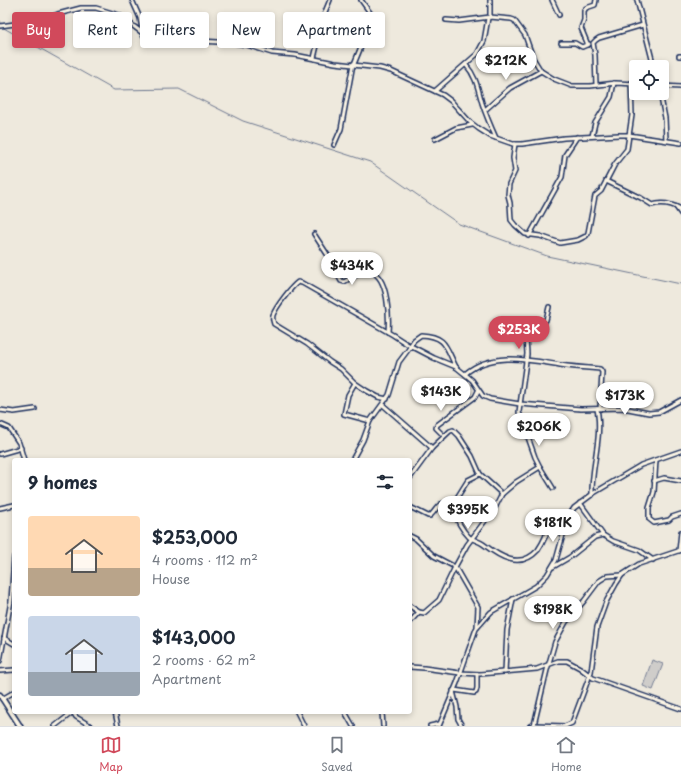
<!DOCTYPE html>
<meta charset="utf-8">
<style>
body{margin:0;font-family:"Playpen Sans",sans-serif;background:#f6f6f7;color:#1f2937;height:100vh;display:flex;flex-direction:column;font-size:15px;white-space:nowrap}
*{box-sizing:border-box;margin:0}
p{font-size:13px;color:#747a83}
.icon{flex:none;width:22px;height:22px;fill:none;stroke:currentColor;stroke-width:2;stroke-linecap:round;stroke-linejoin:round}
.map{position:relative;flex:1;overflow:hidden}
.panel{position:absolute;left:12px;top:458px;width:400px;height:256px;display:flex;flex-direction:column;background:#fff;border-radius:4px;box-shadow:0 2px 6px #0003}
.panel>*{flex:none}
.hud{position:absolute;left:12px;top:12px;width:400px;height:36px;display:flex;gap:8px}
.fabs{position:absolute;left:629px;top:60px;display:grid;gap:8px}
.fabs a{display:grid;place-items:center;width:40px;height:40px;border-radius:4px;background:#fff;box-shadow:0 2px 6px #0003;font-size:20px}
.price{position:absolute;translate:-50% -34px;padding:0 9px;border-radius:14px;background:#fff;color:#222;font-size:13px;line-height:26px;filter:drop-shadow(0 1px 2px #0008)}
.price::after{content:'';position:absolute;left:50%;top:24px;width:12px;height:9px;margin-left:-6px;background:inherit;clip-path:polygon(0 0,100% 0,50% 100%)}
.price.current{background:#d1495b;color:#fff}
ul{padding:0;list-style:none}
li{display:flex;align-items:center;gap:12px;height:100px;padding:0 16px}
li span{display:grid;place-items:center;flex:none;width:112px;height:80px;border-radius:4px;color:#555}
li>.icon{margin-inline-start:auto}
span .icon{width:48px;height:48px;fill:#fffc;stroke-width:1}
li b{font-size:17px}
h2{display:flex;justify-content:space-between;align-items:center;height:48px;padding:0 16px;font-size:17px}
.chip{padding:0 14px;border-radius:4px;background:#fff;box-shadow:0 2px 6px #0003;font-size:14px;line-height:36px}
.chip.current{background:#d1495b;color:#fff}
.menu{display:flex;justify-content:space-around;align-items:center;height:56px;border-top:1px solid #e0e1e3;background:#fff;font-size:11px;color:#747a83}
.menu a{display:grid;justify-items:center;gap:2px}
.menu .current{color:#d1495b}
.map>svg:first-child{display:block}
.green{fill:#cfcdca;stroke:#757e94}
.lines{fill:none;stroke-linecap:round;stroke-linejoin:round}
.stream{stroke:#6c778f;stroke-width:1}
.minor-casing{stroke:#1b2f5e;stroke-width:6}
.secondary-casing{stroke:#1b2f5e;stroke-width:7}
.minor{stroke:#fcf5e5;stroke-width:3}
.secondary{stroke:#fcf5e5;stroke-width:4}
</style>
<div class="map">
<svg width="681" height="726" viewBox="0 0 681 726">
<rect width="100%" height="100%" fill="#eee9dd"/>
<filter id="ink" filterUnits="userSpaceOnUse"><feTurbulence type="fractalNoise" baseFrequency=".025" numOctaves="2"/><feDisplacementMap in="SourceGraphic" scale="8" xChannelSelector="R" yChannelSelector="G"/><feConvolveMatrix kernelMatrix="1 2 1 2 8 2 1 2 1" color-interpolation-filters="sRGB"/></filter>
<g filter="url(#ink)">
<!-- green -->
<path class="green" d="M652,660L663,664L653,690L643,686Z"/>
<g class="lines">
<!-- stream -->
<g class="stream">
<path d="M0,21L1,24"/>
<path d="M2,27L114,90L179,89L243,121L370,162L459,224L547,256L681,284"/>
</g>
<defs>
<g id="minor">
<path d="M132,0L140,18L143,35"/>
<path d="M552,0L559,15"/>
<path d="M637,0L654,67"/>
<path d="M490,17V0"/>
<path d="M446,20L459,21L490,17L511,19L514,20L525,35L533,58L541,71L554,79L572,86H590L616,83L636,84"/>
<path d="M0,26L44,20L58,14L81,8H96L119,15L149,38L235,43L247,45L272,53L295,55L335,63L380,68L391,71L443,95L451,101L470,122L479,129L490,136L513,144H522L564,138L619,135H629L681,143"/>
<path d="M561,43H575L582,47L589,44"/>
<path d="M588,45L581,28L584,20V11L586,8L595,5L596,0"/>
<path d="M679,56H681"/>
<path d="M314,58L325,12L330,0"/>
<path d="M354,64L372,20L371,14L361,0"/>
<path d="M466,65C476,76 478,89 482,103C486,115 491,127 496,138"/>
<path d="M596,85L595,55L593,43L596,40L599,38L643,25"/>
<path d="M662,86L681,87"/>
<path d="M435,91L477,54L484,41L488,18"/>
<path d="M660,93L665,118L666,140"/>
<path d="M485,110L510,88L541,71"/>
<path d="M592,136L595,123L611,97L614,83"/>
<path d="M435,139L456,128L472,125"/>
<path d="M515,144L513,158L515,171L509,184L508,195L510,203L511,220L515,225L525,234L540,236L560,243L578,240L586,236L588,233L595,196L601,191L615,164L627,149L632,115L631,83"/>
<path d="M334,145L341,129L353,64"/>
<path d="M606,181L641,198L652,205C661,202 672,204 681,209"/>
<path d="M676,207L681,214"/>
<path d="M314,234L327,254L341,281L344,282C351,278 361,270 370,272C389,275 389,319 388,332"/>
<path d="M529,236L562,177L565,155L577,137"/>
<path d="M549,307L546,320L538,326L528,332L526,337L527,354L519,412L535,457L540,467L553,488"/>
<path d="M465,374C492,351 529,360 560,365C573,367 587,368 600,369L602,372L600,409"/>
<path d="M355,383L348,395L344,414L370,421"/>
<path d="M387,399L378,397L367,391L355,383L341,369L330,362L307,344L274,324C273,321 272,318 273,315C276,307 291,287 298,282L302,283L393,335L410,346L414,340L421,335C447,336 446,348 456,367"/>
<path d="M383,405L432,448"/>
<path d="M0,410L14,412L35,409"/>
<path d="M0,424L9,428L19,443L24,460"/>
<path d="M444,436L436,428L437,425L475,397L478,391"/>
<path d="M0,454L21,448"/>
<path d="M352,460L363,440L370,421L389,395L399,362L411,346L434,358L456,367L472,380L483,396L490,399L520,404L581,409L623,408L649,413L659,412L681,400"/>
<path d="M656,460L654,492L649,508V519L654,523L669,520L672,517L681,514"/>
<path d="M410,478L432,448L450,431L453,430L459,436L472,456L480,474L502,494"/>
<path d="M654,481L664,478L681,481"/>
<path d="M592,495C591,466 603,437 597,409"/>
<path d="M580,503L603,535L613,541L639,550L653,560"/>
<path d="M451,505C455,516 460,528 469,537C473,540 479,541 483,544C500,557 520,570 538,550C544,541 547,535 549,525"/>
<path d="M410,507L428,516H430C439,508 437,500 451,505L453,504L468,480L480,474"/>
<path d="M0,508L14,505"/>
<path d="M410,536L416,539L434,556L455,567L478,607L477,627"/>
<path d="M679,551L681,532"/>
<path d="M553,567L570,557L595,537L603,535"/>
<path d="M410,606L419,612L424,613L439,600L455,567L467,545L496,506L502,494L516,482L540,467"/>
<path d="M410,622L419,612"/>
<path d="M4,638L14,644"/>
<path d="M0,661L11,601L14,557"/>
<path d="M410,667L424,668L460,673L480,674L537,669L558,661H567L580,668L593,678L681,709"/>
<path d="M0,671L14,670"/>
<path d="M505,672L507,630L513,599"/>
<path d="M454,690L474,693L476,692L477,688V674"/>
<path d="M453,691L457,707L458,719L462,726"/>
<path d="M2,699L14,692"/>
<path d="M73,712L76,717L91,726"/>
<path d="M115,712L118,726"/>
<path d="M297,712L304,726"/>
<path d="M345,712L353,726"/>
<path d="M382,712L383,726"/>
<path d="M534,725L547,670L555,642L566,622L584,601L599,581L607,576L622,575"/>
<path d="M55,726L73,712"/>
<path d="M430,726L439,724"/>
<path d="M439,726L457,683L476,629L491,612L536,586L547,575L556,560L568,517L574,508L594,493L641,465L681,451"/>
<path d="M530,726L535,725L565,726L572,723L591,672L597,627L606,602L616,584L622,575L639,564L681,550"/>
</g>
<path id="secondary" d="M0,695L20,726"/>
</defs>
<!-- minor casing -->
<use href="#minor" class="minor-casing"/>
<!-- secondary casing -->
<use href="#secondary" class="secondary-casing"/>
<!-- minor -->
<use href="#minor" class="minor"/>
<!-- secondary -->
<use href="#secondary" class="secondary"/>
</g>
</g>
</svg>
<div class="fabs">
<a><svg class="icon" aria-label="locate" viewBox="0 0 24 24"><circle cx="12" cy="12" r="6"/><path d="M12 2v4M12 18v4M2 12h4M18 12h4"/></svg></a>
</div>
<b class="price" style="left:506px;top:81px">$212K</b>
<b class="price" style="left:352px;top:286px">$434K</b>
<b class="price current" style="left:519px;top:350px">$253K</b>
<b class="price" style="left:441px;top:412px">$143K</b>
<b class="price" style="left:625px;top:416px">$173K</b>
<b class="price" style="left:539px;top:447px">$206K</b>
<b class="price" style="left:468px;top:530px">$395K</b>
<b class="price" style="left:553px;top:543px">$181K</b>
<b class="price" style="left:553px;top:630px">$198K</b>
<div class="hud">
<a class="chip current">Buy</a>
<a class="chip">Rent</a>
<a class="chip">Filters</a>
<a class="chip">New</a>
<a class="chip">Apartment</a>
</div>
<section class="panel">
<h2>9 homes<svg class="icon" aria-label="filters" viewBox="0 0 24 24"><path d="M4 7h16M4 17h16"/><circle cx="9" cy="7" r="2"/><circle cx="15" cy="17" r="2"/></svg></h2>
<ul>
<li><span style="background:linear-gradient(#ffd9b3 65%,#b9a48a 0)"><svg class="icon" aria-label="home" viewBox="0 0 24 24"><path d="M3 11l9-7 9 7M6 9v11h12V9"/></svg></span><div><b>$253,000</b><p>4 rooms · 112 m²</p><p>House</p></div></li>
<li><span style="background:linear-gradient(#c9d6e8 70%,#9aa5b1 0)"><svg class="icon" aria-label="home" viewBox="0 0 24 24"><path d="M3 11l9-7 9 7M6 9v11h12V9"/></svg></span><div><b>$143,000</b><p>2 rooms · 62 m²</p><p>Apartment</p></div></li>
</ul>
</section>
</div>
<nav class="menu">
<a class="current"><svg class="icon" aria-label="map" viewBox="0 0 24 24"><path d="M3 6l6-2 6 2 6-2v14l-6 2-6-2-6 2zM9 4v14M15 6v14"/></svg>Map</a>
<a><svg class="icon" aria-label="saved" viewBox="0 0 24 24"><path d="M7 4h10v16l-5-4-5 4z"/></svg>Saved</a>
<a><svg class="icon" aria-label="home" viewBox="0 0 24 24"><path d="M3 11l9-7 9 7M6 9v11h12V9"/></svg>Home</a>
</nav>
